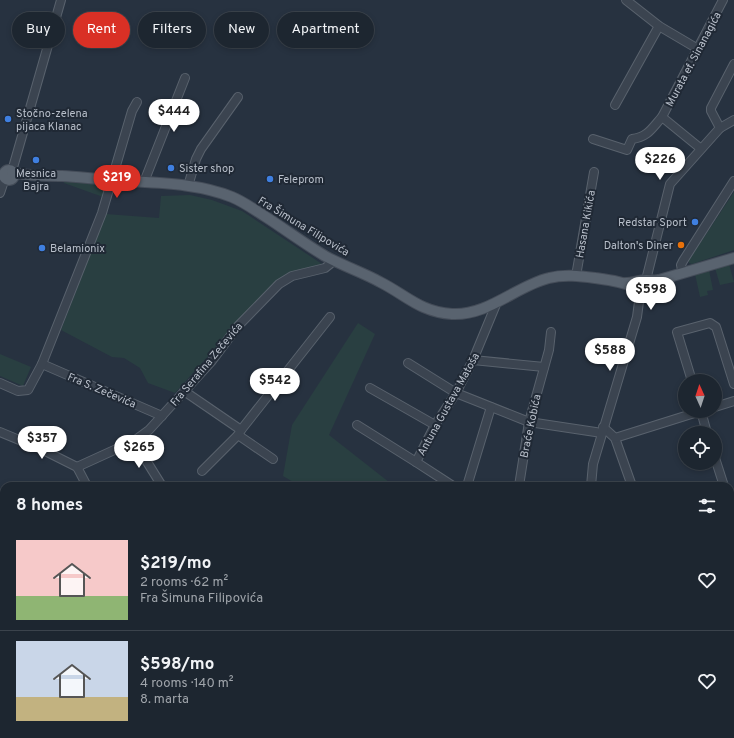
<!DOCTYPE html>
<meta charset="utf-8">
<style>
body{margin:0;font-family:Overpass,sans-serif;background:#252e38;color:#f1f3f6;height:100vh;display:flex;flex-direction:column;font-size:15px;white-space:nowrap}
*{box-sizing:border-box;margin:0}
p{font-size:13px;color:#a0a5ab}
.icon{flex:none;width:22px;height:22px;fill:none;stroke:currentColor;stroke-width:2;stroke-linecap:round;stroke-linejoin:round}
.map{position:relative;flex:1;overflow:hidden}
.sheet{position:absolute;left:0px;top:482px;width:734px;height:256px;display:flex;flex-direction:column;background:#1d2630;border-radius:12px 12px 0 0;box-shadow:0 2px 6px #0003,0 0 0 1px #3b434c}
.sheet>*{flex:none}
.top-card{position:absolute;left:12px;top:12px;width:400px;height:36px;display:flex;gap:8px}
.needle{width:26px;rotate:357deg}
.fabs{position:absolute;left:678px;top:374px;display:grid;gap:8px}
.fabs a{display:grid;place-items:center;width:44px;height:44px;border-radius:50%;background:#1d2630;box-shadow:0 2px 6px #0003,0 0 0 1px #3b434c;font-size:20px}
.price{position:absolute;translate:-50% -34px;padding:0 9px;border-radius:14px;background:#fff;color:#222;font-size:13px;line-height:26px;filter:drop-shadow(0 1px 2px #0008)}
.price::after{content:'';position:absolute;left:50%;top:24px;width:12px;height:9px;margin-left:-6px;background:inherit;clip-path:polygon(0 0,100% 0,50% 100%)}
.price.active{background:#d93025;color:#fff}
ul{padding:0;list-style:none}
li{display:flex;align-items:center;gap:12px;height:100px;padding:0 16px}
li+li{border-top:1px solid #3b434c}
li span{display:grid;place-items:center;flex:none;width:112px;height:80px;border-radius:0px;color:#555}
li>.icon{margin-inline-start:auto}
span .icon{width:48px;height:48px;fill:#fffc;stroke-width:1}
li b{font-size:17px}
h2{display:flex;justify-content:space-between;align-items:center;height:48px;padding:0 16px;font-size:17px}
.chip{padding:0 14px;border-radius:18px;background:#1d2630;box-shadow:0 2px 6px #0003,0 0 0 1px #3b434c;font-size:14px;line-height:36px}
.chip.active{background:#d93025;color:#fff}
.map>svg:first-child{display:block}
.green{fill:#293f41}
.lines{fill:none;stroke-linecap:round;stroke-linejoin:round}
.minor-casing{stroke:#59626d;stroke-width:10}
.major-casing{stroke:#454d59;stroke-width:12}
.minor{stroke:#3b4450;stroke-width:8}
.major{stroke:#59636f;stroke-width:10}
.rail-casing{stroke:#5d6976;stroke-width:3.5}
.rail{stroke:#202935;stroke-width:2;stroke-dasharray:6;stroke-linecap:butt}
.shop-dot{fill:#3f7fe0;stroke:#202935;stroke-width:1.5}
.food-dot{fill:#e8710a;stroke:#202935;stroke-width:1.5}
.labels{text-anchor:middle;stroke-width:4;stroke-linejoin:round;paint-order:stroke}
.street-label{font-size:11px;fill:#b8bfca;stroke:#202935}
.poi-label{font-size:11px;fill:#b8bfca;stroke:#202935;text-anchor:start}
</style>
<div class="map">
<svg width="734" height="738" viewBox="0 0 734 738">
<rect width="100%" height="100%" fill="#273240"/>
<!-- green -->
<g class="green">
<path d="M65,181L103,184L105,190L103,197L64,183Z"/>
<path d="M734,192V250L692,264L689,263V260Z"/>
<path d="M190,195L212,200L242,211L322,264L288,273L279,279L257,302L175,393L148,383L140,368L124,358L112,357L61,330L106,214L159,218L161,196Z"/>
<path d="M729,264L734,282L720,285L715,268Z"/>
<path d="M709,270L713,290L707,291L708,295L700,297L695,274Z"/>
<path d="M358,323L375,334L329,435L394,486H300L283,476L292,425Z"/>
<path d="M0,354L31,367L23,386L0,376Z"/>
<rect x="730" y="703" width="4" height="27"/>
<path d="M4,713V734H236L240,735L226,738H7L0,733V714Z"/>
</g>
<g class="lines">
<defs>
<g id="minor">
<path d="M626,0L659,26L698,49"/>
<path d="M615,105L659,26"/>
<path d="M662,117L723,0"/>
<path d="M720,128L711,111V108L734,64"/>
<path d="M593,139L627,150L632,139C648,137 652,128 662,117L700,148"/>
<path d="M12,171L61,0"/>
<path d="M144,182L185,78"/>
<path d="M188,186L196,159L201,149L238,97"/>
<path d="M0,193L5,178"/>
<path d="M691,271L685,272L682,270L681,265L683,261L734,181"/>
<path d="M576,276L594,172"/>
<path d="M646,280L670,184L720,128L734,120"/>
<path d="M473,360L544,367"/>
<path d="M408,363L456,393L529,422L602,433"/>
<path d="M42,364L162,416"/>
<path d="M692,381L677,332L710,323L716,327L717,330L734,384"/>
<path d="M0,383L18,391L28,390L42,364L102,213L132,111L137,102"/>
<path d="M370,388L435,425"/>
<path d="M184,391L241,430"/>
<path d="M715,407L734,401"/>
<path d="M701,411L707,433"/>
<path d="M357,425L416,462L453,486"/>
<path d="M603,427L615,438L632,486"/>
<path d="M0,432L41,449L77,467L87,486"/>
<path d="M238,435L273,459"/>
<path d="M615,438L701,411"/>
<path d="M134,441L162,486"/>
<path d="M715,458L724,486"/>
<path d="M416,462L435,425L456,393L473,360L497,302"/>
<path d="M77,467L134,441L149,430L211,362L238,326L279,284L292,276L325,268L330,264L332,260"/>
<path d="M202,471L238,435L241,430L330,317"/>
<path d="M467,486L491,407"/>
<path d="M519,486L529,422L549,350L551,332"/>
<path d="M591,486L593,464L637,317L640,294"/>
<path d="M730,506L733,515"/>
<path d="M0,528L4,530"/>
<path d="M730,627H734"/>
<path d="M0,669H4"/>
</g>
<g id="major">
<circle cx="9" cy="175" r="5"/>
<path d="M12,172C28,177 46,175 62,176C79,177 96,179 113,180C152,183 195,182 232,197C244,202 255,210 266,217C286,230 305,244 325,256C343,266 362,272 380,282C406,295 420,312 452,314C488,316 516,286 549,278C564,274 580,276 595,278C609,280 625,282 637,289"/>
<path d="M626,283C633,283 639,280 646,280C651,280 654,281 659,280L734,258"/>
<path d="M639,283C636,290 641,300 649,296C653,295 654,292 656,290C660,286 664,283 669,280"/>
</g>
</defs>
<!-- minor casing -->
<use href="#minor" class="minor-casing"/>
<!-- major casing -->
<use href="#major" class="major-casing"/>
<!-- minor -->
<use href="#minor" class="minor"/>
<!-- major -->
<use href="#major" class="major"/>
<defs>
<g id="rail">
<path d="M730,682L734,681"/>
<path d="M0,686H4"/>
</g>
</defs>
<!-- rail casing -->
<use href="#rail" class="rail-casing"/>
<!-- rail -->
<use href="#rail" class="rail"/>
</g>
<!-- markers -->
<g class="shop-dot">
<circle cx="8" cy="119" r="4"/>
<circle cx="36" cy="160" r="4"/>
<circle cx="171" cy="168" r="4"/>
<circle cx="270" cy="179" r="4"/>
<circle cx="695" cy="222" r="4"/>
<circle cx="42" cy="248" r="4"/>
</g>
<circle class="food-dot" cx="681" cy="245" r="4"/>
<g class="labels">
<!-- street labels -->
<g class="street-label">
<text transform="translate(693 59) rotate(-62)" y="4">Murata ef. Sinanagića</text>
<text transform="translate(585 224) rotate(-80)" y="4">Hasana Kikića</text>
<text transform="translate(304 226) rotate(31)" y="4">Fra Šimuna Filipovića</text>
<text transform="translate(206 364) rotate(-50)" y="4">Fra Serafina Zečevića</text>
<text transform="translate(102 390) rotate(23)" y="4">Fra S. Zečevića</text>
<text transform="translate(448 404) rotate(-61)" y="4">Antuna Gustava Matoša</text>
<text transform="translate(530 426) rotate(-78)" y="4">Braće Kobića</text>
</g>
<!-- poi labels -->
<g class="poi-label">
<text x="16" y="117">Stočno-zelena<tspan x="16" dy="13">pijaca Klanac</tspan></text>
<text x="179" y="172">Sister shop</text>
<text x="36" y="177" text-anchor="middle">Mesnica<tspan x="36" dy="13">Bajra</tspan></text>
<text x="278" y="183">Feleprom</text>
<text x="687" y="226" text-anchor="end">Redstar Sport</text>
<text x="673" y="249" text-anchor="end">Dalton's Diner</text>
<text x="50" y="252">Belamionix</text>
</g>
</g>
</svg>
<div class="fabs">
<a><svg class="needle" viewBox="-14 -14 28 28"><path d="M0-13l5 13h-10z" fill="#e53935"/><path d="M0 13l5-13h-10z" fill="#a0a5ab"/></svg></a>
<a><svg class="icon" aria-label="locate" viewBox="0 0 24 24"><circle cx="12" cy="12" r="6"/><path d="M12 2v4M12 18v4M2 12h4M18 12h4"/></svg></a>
</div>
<b class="price" style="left:174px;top:133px">$444</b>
<b class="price" style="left:660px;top:181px">$226</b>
<b class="price active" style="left:117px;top:199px">$219</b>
<b class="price" style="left:651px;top:311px">$598</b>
<b class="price" style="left:610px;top:372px">$588</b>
<b class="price" style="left:275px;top:402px">$542</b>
<b class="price" style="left:42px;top:460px">$357</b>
<b class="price" style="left:139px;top:469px">$265</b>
<div class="top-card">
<a class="chip">Buy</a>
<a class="chip active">Rent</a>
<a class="chip">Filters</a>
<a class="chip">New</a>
<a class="chip">Apartment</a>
</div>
<section class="sheet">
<h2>8 homes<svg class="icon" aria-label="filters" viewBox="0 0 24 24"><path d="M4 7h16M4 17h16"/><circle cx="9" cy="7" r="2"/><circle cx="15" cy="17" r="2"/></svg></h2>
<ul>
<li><span style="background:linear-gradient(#f6c9c9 70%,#8fb573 0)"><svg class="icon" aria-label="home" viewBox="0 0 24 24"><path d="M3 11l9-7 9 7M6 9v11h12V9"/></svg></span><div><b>$219/mo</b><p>2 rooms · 62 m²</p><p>Fra Šimuna Filipovića</p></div><svg class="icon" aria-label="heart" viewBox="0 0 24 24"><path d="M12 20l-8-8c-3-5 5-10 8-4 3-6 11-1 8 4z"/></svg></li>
<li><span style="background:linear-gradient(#c9d6e8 70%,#c2b280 0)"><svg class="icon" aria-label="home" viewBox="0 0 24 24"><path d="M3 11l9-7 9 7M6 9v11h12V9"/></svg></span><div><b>$598/mo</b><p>4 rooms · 140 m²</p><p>8. marta</p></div><svg class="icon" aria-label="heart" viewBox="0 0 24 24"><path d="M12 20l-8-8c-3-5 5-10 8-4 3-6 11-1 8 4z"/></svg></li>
</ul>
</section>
</div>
